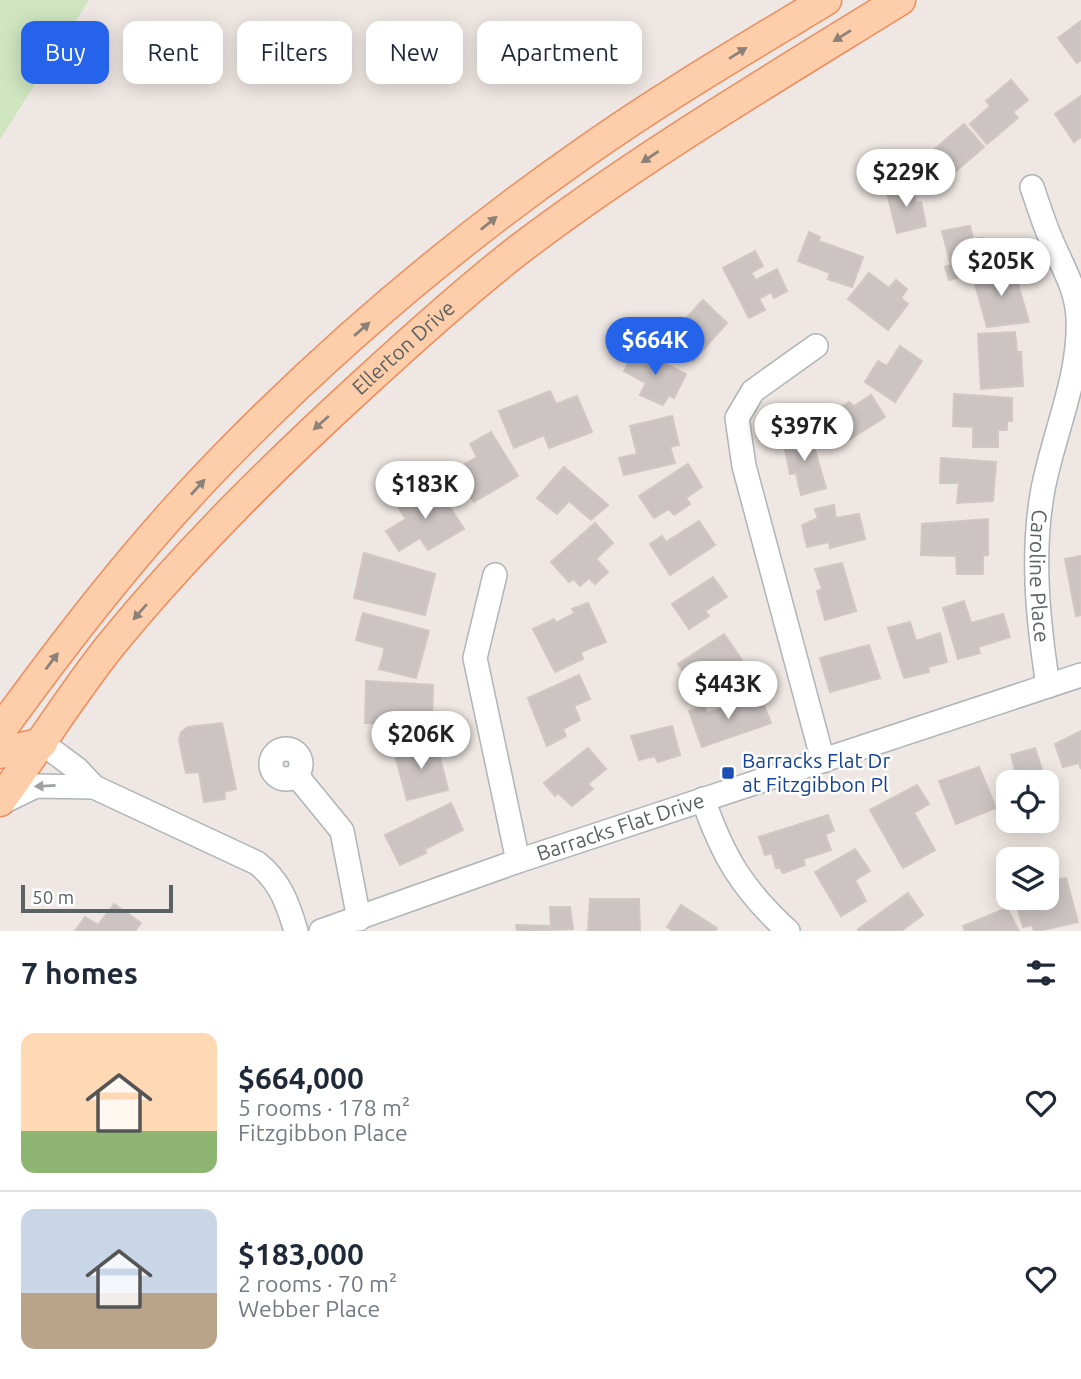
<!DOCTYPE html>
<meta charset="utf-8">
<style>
body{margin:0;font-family:Ubuntu,sans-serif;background:#f6f6f7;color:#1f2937;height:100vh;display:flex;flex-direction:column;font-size:26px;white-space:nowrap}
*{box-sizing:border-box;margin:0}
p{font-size:23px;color:#747a83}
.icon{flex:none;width:38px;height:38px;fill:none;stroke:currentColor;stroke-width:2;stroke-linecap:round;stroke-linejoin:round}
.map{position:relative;height:931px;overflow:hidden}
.details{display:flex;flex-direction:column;background:#fff;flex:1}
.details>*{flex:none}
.top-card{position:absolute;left:21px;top:21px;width:700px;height:63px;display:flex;gap:14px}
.controls{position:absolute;left:996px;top:770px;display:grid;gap:14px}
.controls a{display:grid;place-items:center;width:63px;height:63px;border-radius:14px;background:#fff;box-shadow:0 4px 18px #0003;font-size:35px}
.scale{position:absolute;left:21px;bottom:18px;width:152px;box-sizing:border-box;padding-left:7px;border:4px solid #5b6264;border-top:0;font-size:19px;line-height:24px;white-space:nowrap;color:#5b6264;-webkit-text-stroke:5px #fff;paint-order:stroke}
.price{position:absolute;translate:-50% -60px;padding:0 16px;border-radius:24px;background:#fff;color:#222;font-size:23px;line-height:46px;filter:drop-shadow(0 2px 4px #0008)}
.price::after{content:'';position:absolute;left:50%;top:42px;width:21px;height:16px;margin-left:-10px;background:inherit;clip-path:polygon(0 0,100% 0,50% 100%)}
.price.selected{background:#2563eb;color:#fff}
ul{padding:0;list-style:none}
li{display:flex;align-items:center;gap:21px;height:175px;padding:0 21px}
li+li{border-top:2px solid #e0e1e3}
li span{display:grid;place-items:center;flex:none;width:196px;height:140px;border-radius:14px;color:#555}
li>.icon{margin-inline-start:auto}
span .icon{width:84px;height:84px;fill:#fffc;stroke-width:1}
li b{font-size:30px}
h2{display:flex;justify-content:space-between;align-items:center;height:84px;padding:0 21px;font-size:30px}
.tag{padding:0 24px;border-radius:14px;background:#fff;box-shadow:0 4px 18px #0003;font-size:24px;line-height:63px}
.tag.selected{background:#2563eb;color:#fff}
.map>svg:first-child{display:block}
.green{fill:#cee5c0}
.building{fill:#cbc4c2;stroke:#d2c7c2;stroke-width:2}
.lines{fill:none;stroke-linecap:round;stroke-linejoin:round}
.minor-casing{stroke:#afb4b6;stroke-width:26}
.major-casing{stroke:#ee8c5c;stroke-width:33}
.minor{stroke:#fff;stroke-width:23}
.major{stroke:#fdcea9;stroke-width:30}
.oneway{fill:#8c8279}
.oneway2{fill:#9da1a2}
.transit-dot{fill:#1a4fb4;stroke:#fff;stroke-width:2.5}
.labels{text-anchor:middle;stroke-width:5;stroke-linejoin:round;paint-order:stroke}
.street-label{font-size:21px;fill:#5b6264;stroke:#fff}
.transit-label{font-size:21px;fill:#164399;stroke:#fff;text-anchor:start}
</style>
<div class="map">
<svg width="1081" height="931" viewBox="0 0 1081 931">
<rect width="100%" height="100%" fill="#eee7e3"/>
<!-- green -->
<path class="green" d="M0,0H89L0,139Z"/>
<!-- building -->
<g class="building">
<path d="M1081,21V60L1077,63L1058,38Z"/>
<path d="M1011,80L1028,100L1013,112L1018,118L987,144L970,124L990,106L986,101Z"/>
<path d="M1081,96V137L1074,142L1055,114Z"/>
<path d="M964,124L984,147L946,180L943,177L938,182L921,161Z"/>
<path d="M911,183L916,203L921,202L926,226L897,233L886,189Z"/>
<path d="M970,226L973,239L983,238L991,269L949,280L945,267L951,265L942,231Z"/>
<path d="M809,232L820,237L819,241L863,257L852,287L828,279L830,273L798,261Z"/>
<path d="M755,251L763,266L751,273L756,280L777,269L787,291L774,298L771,292L759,299L765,310L749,318L723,268Z"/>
<path d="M1013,267L1029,322L987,327L973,277Z"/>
<path d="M869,273L889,288L896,280L907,289L901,298L908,304L888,330L848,299Z"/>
<path d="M703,300L727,323L693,361L667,339Z"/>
<path d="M1015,332L1017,352H1021L1023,386L981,389L978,334Z"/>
<path d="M900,346L922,361L895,402L865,382L878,361L887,366Z"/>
<path d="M636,349L686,374L674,398L669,395L663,405L640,395L646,383L624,371Z"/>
<path d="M550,391L556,404L577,396L592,432L549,448L544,435L514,448L499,411Z"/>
<path d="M954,394L1012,398V421H1007V430H998V447H973V427L953,426Z"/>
<path d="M871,395L885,417L847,441L830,414L849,402L854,406Z"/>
<path d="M672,416L679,445L670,447L675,463L624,475L619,458L637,454L630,426Z"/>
<path d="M491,432L518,476L474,502L454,470L477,457L470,444Z"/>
<path d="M810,433L826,488L801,495L796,473L790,474L783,439Z"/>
<path d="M941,458L996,462L993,501L957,503L959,483H940Z"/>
<path d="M688,464L702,487L686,498L690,504L674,515L669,509L654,518L639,496Z"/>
<path d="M564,467L608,505L591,520L569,501L557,514L537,498Z"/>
<path d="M435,484L464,529L428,550L420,538L399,551L386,531L406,519L398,507Z"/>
<path d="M834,505L836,518L859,514L865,539L830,548L829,542L807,547L802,525L818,518L815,509Z"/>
<path d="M988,519V555L983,556V574H957L956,556L921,555L922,524Z"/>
<path d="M699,521L715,545L670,575L650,544L662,536L666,542Z"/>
<path d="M595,523L613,543L596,559L608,572L595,584L589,578L580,586L574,579L569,582L551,562Z"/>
<path d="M364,553L435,574L425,615L354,598Z"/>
<path d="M1081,556V615L1076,616L1065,559Z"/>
<path d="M842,563L856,611L825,620L817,591L822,589L815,569Z"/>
<path d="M713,577L727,597L705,611L709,616L689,629L672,604Z"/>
<path d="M964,601L971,623L1003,614L1010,637L978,647L980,653L958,659L943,608Z"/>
<path d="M588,603L606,642L581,652L583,659L555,672L533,629L554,619L556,623L575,613L572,609Z"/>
<path d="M363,613L429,631L416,678L379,669L385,648L356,640Z"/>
<path d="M910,622L916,641L940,633L947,662L928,667L929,672L904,678L888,628Z"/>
<path d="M724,634L742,660L696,691L678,664Z"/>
<path d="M869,645L880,678L830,692L820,658Z"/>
<path d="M579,675L590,699L574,706L580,720L563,729L566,736L547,746L528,698Z"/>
<path d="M366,681L433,685L432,726L365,723Z"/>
<path d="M744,701L746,706L762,701L771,723L702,747L689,711L704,706L707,713Z"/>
<path d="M222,723L236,789L224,792L225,799L204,802L199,772L186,773L179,740L181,732L188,727Z"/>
<path d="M672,726L680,755L658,762L655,756L639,760L631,736Z"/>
<path d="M1081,731V769L1079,763L1063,767L1055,744Z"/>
<path d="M436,742L448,790L407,800L394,751Z"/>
<path d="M588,748L606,769L588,784L593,789L572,806L558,793L555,796L544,783Z"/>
<path d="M1035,748L1046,782H1014L1010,773L1015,770L1011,755Z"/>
<path d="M979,767L996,808L956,824L939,781Z"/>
<path d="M917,785L929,804L914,813L935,850L903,868L870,810Z"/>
<path d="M451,803L463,830L425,849L426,853L400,865L385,835Z"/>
<path d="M828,815L834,831L825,834L831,850L803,859L805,865L783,873L780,868H776L772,853L765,855L759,837Z"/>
<path d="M855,849L870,871L855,880L866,901L841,916L815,872Z"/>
<path d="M1066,878L1078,922L1038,931H1034L1032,925L1023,927L1017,907L1027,905L1026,901L1046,898V881Z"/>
<path d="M908,893L923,915L901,931H860L858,929Z"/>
<path d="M590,899H639L640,931H588Z"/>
<path d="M114,904L141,923L135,931H75L85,917L98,925Z"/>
<path d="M681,905L717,928L715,931H673L667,927Z"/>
<path d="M550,907H570L573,929L517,931L516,925L551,926Z"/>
<path d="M1007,908L1019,931H965L963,926Z"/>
</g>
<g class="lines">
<defs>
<g id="minor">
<path id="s1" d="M1032,187C1038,204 1043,221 1050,237C1061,265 1076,286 1078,317C1081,375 1054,432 1043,489C1031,554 1038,621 1048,686"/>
<path d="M816,346L753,391L737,418L744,466L823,761"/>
<path d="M495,575L475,658L518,861"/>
<path d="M42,743L77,769L94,787"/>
<circle cx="286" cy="764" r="15"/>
<path d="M297,776L342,831L359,919"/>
<path d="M703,799C723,857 743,890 788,931"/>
<path d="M1,803L36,786L94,787L257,863C280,881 288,904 296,931"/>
<path id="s2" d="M321,931L518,861L1081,675"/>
</g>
<g id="major">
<path d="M0,731C69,636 141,543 223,459C333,346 456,242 585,152C663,97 745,49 826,0"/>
<path d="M0,753L42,743"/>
<path id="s3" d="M0,801C37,750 71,695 110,646C188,550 278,462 369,379C417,335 466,291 517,251C639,158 771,80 900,0"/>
</g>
</defs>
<!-- minor casing -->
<use href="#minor" class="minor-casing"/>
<!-- major casing -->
<use href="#major" class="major-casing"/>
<!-- minor -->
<use href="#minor" class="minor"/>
<!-- major -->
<use href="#major" class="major"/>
</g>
<!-- one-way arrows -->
<defs><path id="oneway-solid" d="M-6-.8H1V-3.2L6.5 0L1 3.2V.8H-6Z" transform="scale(1.75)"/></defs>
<g class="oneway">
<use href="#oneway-solid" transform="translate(842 36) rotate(148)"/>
<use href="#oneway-solid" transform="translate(738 53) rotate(-32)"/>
<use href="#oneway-solid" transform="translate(650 157) rotate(146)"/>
<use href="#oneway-solid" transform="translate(489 223) rotate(-39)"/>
<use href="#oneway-solid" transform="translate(362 329) rotate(-41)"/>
<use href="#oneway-solid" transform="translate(321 423) rotate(138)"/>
<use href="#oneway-solid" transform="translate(198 487) rotate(-48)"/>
<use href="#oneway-solid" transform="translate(140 612) rotate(131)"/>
<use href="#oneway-solid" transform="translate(52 661) rotate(-53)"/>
</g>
<use class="oneway2" href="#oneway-solid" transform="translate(45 786) rotate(177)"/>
<!-- markers -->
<rect class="transit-dot" x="721" y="766" width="14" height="14" rx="3.5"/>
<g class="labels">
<!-- street labels -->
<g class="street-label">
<text dy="7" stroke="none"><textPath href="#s3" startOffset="609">Ellerton Drive</textPath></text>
<text dy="7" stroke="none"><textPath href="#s1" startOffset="402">Caroline Place</textPath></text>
<text dy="7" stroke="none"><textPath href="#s2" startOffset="317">Barracks Flat Drive</textPath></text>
</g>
<!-- transit labels -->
<g class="transit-label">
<text x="742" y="768">Barracks Flat Dr<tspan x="742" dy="24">at Fitzgibbon Pl</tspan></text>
</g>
</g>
</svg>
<div class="controls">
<a><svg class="icon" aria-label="locate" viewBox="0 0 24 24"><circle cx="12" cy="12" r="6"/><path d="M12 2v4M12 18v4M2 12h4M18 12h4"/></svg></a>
<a><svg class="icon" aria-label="layers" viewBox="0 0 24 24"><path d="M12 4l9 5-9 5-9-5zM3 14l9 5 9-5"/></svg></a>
</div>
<div class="scale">50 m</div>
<b class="price" style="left:906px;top:209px">$229K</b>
<b class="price" style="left:1001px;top:298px">$205K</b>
<b class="price selected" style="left:655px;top:377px">$664K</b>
<b class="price" style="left:804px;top:463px">$397K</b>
<b class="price" style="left:425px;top:521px">$183K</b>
<b class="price" style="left:728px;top:721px">$443K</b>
<b class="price" style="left:421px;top:771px">$206K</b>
<div class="top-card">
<a class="tag selected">Buy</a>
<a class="tag">Rent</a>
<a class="tag">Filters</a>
<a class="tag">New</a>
<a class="tag">Apartment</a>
</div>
</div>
<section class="details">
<h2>7 homes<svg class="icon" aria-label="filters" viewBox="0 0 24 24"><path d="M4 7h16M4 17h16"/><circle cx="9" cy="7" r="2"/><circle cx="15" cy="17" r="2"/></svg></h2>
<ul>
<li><span style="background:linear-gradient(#ffd9b3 70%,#8fb573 0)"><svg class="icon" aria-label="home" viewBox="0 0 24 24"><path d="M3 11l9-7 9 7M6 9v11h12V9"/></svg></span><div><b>$664,000</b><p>5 rooms · 178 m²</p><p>Fitzgibbon Place</p></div><svg class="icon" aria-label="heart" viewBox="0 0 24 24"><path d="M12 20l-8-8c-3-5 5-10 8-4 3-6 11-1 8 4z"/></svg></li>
<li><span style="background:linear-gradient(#c9d6e8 60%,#b9a48a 0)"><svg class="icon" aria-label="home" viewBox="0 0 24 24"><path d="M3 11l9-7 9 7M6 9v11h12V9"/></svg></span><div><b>$183,000</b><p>2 rooms · 70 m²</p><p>Webber Place</p></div><svg class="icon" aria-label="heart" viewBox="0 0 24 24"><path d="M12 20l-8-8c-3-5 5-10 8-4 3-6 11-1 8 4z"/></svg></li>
</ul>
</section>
